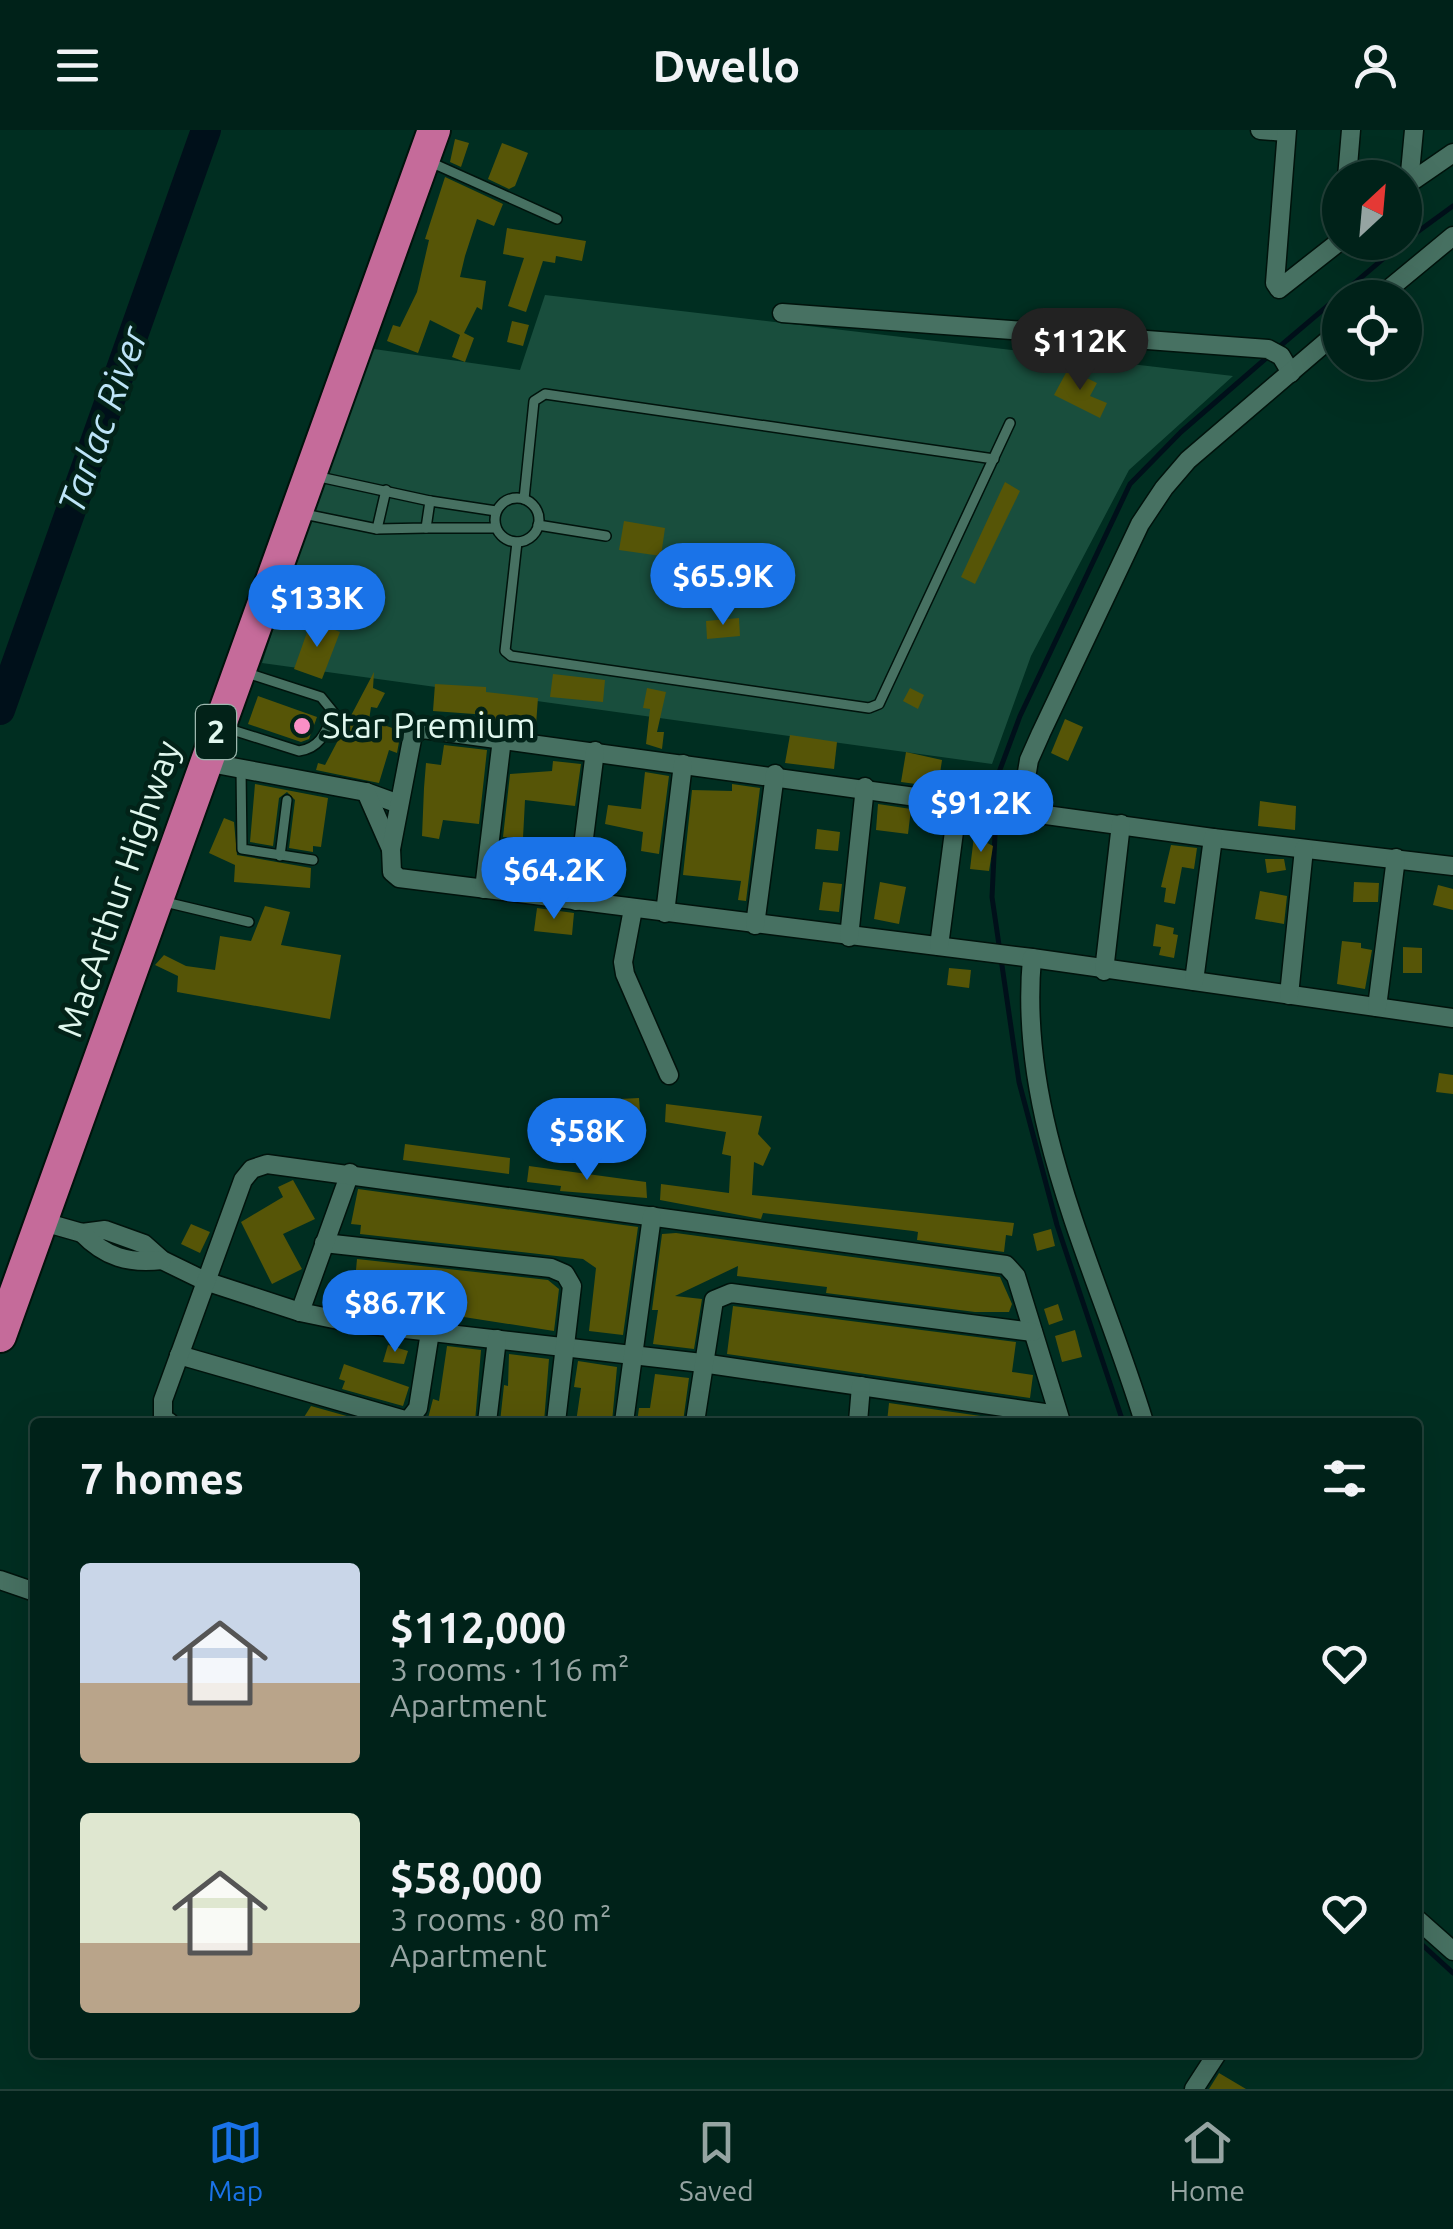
<!DOCTYPE html>
<meta charset="utf-8">
<style>
body{margin:0;font-family:Ubuntu,sans-serif;background:#0e2f26;color:#f1f3f6;height:100vh;display:flex;flex-direction:column;font-size:38px;white-space:nowrap}
*{box-sizing:border-box;margin:0}
p{font-size:32px;color:#95a4a2}
.icon{flex:none;width:55px;height:55px;fill:none;stroke:currentColor;stroke-width:2;stroke-linecap:round;stroke-linejoin:round}
.map{position:relative;flex:1;overflow:hidden}
.sheet{position:absolute;left:30px;top:1288px;width:1392px;height:640px;display:flex;flex-direction:column;background:#002219;border-radius:10px;box-shadow:0 10px 40px #0002,0 0 0 2px #223f38}
.sheet>*{flex:none}
.needle{width:65px;rotate:26deg}
.tools{position:absolute;left:1322px;top:30px;display:grid;gap:20px}
.tools a{display:grid;place-items:center;width:100px;height:100px;border-radius:50%;background:#002219;box-shadow:0 10px 40px #0002,0 0 0 2px #223f38;font-size:50px}
.price{position:absolute;translate:-50% -85px;padding:0 22px;border-radius:35px;background:#1a73e8;color:#fff;font-size:32px;line-height:65px;filter:drop-shadow(0 2px 5px #0008)}
.price::after{content:'';position:absolute;left:50%;top:60px;width:30px;height:22px;margin-left:-15px;background:inherit;clip-path:polygon(0 0,100% 0,50% 100%)}
.price.current{background:#222;color:#fff}
ul{padding:0;list-style:none}
li{display:flex;align-items:center;gap:30px;height:250px;padding:0 50px}
li span{display:grid;place-items:center;flex:none;width:280px;height:200px;border-radius:10px;color:#555}
li>.icon{margin-inline-start:auto}
span .icon{width:120px;height:120px;fill:#fffc;stroke-width:1}
li b{font-size:42px}
h2{display:flex;justify-content:space-between;align-items:center;height:120px;padding:0 50px;font-size:42px}
header{display:flex;justify-content:space-between;align-items:center;height:130px;padding:0 50px;background:#002219;font-size:45px;font-weight:600}
.menu{display:flex;justify-content:space-around;align-items:center;height:140px;border-top:2px solid #223f38;background:#002219;font-size:28px;color:#95a4a2}
.menu a{display:grid;justify-items:center;gap:5px}
.menu .current{color:#1a73e8}
.map>svg:first-child{display:block}
.green{fill:#194e3d}
.lines{fill:none;stroke-linecap:round;stroke-linejoin:round}
.stream{stroke:#00101a;stroke-width:5}
.river{stroke:#00101a;stroke-width:30}
.building{fill:#565507}
.lane-casing{stroke:#01130c;stroke-width:12}
.street-casing{stroke:#01130c;stroke-width:21}
.highway-casing{stroke:#01130c;stroke-width:36}
.lane{stroke:#477162;stroke-width:9}
.street{stroke:#477162;stroke-width:18}
.highway{stroke:#c56b9a;stroke-width:32}
.poi-dot{fill:#fa8fc6;stroke:#022218;stroke-width:4}
.labels{text-anchor:middle;stroke-width:9;stroke-linejoin:round;paint-order:stroke}
.shield{fill:#022218;stroke:#9db7ae;stroke-width:2.5}
.shield-label{font-size:32px;font-weight:bold;fill:#e0f7ee}
.poi-label{font-size:35px;fill:#e0f7ee;stroke:#022218;text-anchor:start}
.street-label{font-size:35px;fill:#e0f7ee;stroke:#022218}
.water-label{font-size:38px;font-style:italic;fill:#bde4f7;stroke:#022218}
</style>
<header><svg class="icon" aria-label="menu" viewBox="0 0 24 24"><path d="M4 6h16M4 12h16M4 18h16"/></svg>Dwello<svg class="icon" aria-label="person" viewBox="0 0 24 24"><circle cx="12" cy="8" r="4"/><path d="M4 21q1-7 8-7t8 7"/></svg></header>
<div class="map">
<svg width="1453" height="1959" viewBox="0 0 1453 1959">
<rect width="100%" height="100%" fill="#002e21"/>
<!-- green -->
<path class="green" d="M545,165L1233,246L1129,340L1031,526L992,634L262,533L367,218L520,240Z"/>
<g class="lines">
<!-- stream -->
<g class="stream">
<path d="M1405,111L1453,76"/>
<path d="M1279,217L1403,112"/>
<path d="M997,673L998,645L1020,586L1130,354L1181,302L1271,224"/>
<path d="M996,684L992,767L1019,952L1057,1095L1123,1292"/>
<path d="M1418,1811L1453,1843"/>
</g>
<!-- river -->
<path class="river" d="M0,580L206,0"/>
</g>
<!-- building -->
<g class="building">
<path d="M455,9L469,13L461,37L450,32Z"/>
<path d="M502,13L528,23L515,56L509,59L488,49Z"/>
<path d="M445,47L503,74L494,96L477,89L465,126L460,147L486,151L482,180L477,177L464,203L474,208L465,232L452,227L460,205L430,190L418,223L387,211L393,195L400,197L417,162L429,110L425,109Z"/>
<path d="M507,98L586,111L582,131L556,126L555,133L543,131L526,182L508,176L524,128L503,124Z"/>
<path d="M512,191L529,195L523,216L507,212Z"/>
<path d="M1068,239L1097,253L1090,266L1107,273L1100,288L1054,265Z"/>
<path d="M1005,352L1020,361L975,454L961,447Z"/>
<path d="M624,391L665,398L661,426L619,420Z"/>
<path d="M739,488L740,506L707,509L706,491Z"/>
<path d="M311,491L340,502L322,549L294,539Z"/>
<path d="M374,542L373,558L385,563L377,578L371,577L369,590L401,601L397,623L389,620L379,653L316,640L318,633L325,635Z"/>
<path d="M553,544L605,550L603,572L550,567Z"/>
<path d="M435,554L486,557V562L538,568L536,595L488,590V585L433,581Z"/>
<path d="M647,558L666,562L657,602H664L662,619L646,614L650,579L643,578Z"/>
<path d="M910,558L924,565L918,579L903,571Z"/>
<path d="M258,566L317,587L309,609L301,612L248,594Z"/>
<path d="M1065,589L1083,597L1068,631L1051,623Z"/>
<path d="M790,605L837,612L834,639L785,633Z"/>
<path d="M444,615L487,620L479,694L443,690L439,709L422,706L424,658L426,633L441,635Z"/>
<path d="M906,622L942,630L938,657L901,652Z"/>
<path d="M553,631L581,634L575,676L525,670L523,708L503,707L510,644L552,641Z"/>
<path d="M645,642L669,646L659,724L641,721L643,702L605,694L608,675L641,679Z"/>
<path d="M255,654L328,668L321,717L313,716V722L289,718L295,670L287,662L279,668L273,716L250,712Z"/>
<path d="M732,654L760,658L746,771L738,770L741,751L683,745L692,660L732,661Z"/>
<path d="M1260,671L1296,676L1295,700L1258,696Z"/>
<path d="M878,674L911,679L908,704L876,700Z"/>
<path d="M224,688L234,692L237,725L311,738L310,758L234,752L235,735L209,723Z"/>
<path d="M817,699L840,702L838,721L815,719Z"/>
<path d="M974,706L993,716L989,741L970,739Z"/>
<path d="M1171,715L1197,718L1194,739L1182,737L1175,774L1164,772L1166,758L1161,757Z"/>
<path d="M1265,729H1284L1286,740L1267,743Z"/>
<path d="M823,752L842,754L839,782L819,780Z"/>
<path d="M880,752L906,757L899,794L874,789Z"/>
<path d="M1354,752L1379,753L1378,772H1353Z"/>
<path d="M1438,755L1453,759V780L1433,775Z"/>
<path d="M1260,761L1287,766L1284,794L1255,789Z"/>
<path d="M265,776L290,782L281,815L341,825L330,889L177,862L178,846L155,835L164,825L186,836L215,840L220,806L251,811Z"/>
<path d="M537,778L574,783L572,805L534,801Z"/>
<path d="M1156,794L1174,798L1173,804L1178,805L1174,828L1159,825L1161,817L1153,816Z"/>
<path d="M1342,811L1361,813V818L1372,820L1365,859L1337,854Z"/>
<path d="M1403,817L1422,818V843H1403Z"/>
<path d="M949,838L971,840L969,858L947,855Z"/>
<path d="M1439,943L1453,945V964L1436,962Z"/>
<path d="M639,968L640,982L621,984L620,969Z"/>
<path d="M666,974L762,986L758,1004L771,1018L763,1036L754,1032L752,1065L1014,1093L1012,1106L1006,1105L1004,1122L917,1110L918,1102L913,1101L763,1083L761,1089L660,1070L661,1054L729,1063L731,1026L722,1024L726,1002L665,992Z"/>
<path d="M405,1014L510,1028L509,1044L403,1030Z"/>
<path d="M529,1036L646,1052L647,1068L560,1061L561,1056L527,1052Z"/>
<path d="M293,1050L315,1089L283,1104L302,1139L272,1154L241,1092L283,1067L278,1057Z"/>
<path d="M358,1059L638,1097L623,1205L589,1201L596,1138L583,1129L360,1104L361,1095L351,1094Z"/>
<path d="M191,1094L210,1102L200,1123L181,1114Z"/>
<path d="M1051,1099L1055,1116L1037,1121L1033,1104Z"/>
<path d="M676,1103L1000,1147L1012,1174L1009,1182H975L826,1163L827,1157L737,1146L738,1136L675,1166L702,1169L694,1219L653,1214L658,1180H652L662,1104Z"/>
<path d="M357,1129L548,1150L559,1159L554,1201L451,1185L454,1167L448,1165L441,1183L331,1171L334,1149L355,1151Z"/>
<path d="M1058,1174L1063,1190L1049,1195L1044,1179Z"/>
<path d="M733,1176L1016,1212L1012,1242L1033,1245L1030,1268L727,1224Z"/>
<path d="M1075,1200L1082,1227L1062,1232L1055,1206Z"/>
<path d="M388,1215L408,1221L404,1234L383,1232Z"/>
<path d="M447,1216L481,1220L475,1292H427L433,1269L439,1271Z"/>
<path d="M509,1224L549,1229L544,1292H500L504,1255L508,1256Z"/>
<path d="M578,1231L617,1237L612,1292H576L581,1258L574,1257Z"/>
<path d="M344,1234L409,1257L403,1276L342,1259L345,1251L339,1249Z"/>
<path d="M655,1244L689,1248L683,1292H637L639,1278H650Z"/>
<path d="M889,1273L1023,1292H887Z"/>
<path d="M311,1276L368,1292H301Z"/>
<path d="M1219,1943L1246,1959H1209Z"/>
</g>
<g class="lines">
<defs>
<g id="lane">
<path d="M430,32L557,89"/>
<circle cx="517" cy="390" r="22"/>
<path d="M524,369L534,271L545,264L994,329"/>
<path d="M430,371L496,381"/>
<path d="M304,384L377,399L426,398L430,371L315,346"/>
<path d="M538,395L606,406"/>
<path d="M426,398H496"/>
<path d="M377,399L386,360"/>
<path d="M517,412L505,521L511,526L869,578L879,574L1010,293"/>
<path d="M226,598L299,621C321,618 326,601 334,583L321,567L244,542"/>
<path d="M241,639L242,719L313,730"/>
<path d="M280,726L287,670"/>
<path d="M165,772L249,792"/>
</g>
<g id="street">
<path d="M1260,0L1286,2"/>
<path d="M1287,0L1275,153L1279,159L1340,111"/>
<path d="M1347,48L1351,0"/>
<path d="M1409,53L1414,0"/>
<path d="M1405,56L1453,23"/>
<path d="M1378,168L1453,106"/>
<path d="M782,183L1268,219L1281,226L1291,243"/>
<path d="M205,632L366,662L399,674"/>
<path d="M366,662L391,719"/>
<path d="M1021,678L1029,630L1041,603L1140,394L1164,358L1188,330L1340,200"/>
<path d="M1453,736L1213,708L423,599L413,604L391,719L392,742L399,748L1032,828L1453,888"/>
<path d="M484,759L502,609"/>
<path d="M576,771L595,621"/>
<path d="M633,779L623,832L625,844L669,945"/>
<path d="M665,783L683,634"/>
<path d="M755,795L775,644"/>
<path d="M849,807L865,657"/>
<path d="M939,816L958,671"/>
<path d="M1032,828C1017,991 1098,1141 1144,1292"/>
<path d="M1104,841L1121,694"/>
<path d="M1194,851L1213,708"/>
<path d="M1289,865L1304,719"/>
<path d="M1377,877L1396,728"/>
<path d="M40,1091L82,1103L105,1100L144,1114L162,1130L205,1151L300,1182L353,1193L702,1233L1058,1285"/>
<path d="M82,1103C105,1127 129,1134 162,1130"/>
<path d="M324,1113L551,1138L565,1144L572,1156L556,1292"/>
<path d="M300,1182L350,1043"/>
<path d="M179,1225L408,1291L418,1278L430,1202"/>
<path d="M169,1292L163,1289V1270L243,1050L252,1039L267,1034L1006,1135L1016,1146L1061,1292"/>
<path d="M487,1292L497,1209"/>
<path d="M624,1292L652,1086"/>
<path d="M695,1292L714,1170L731,1163L1033,1202"/>
<path d="M858,1292L861,1256"/>
<path d="M0,1450L35,1462"/>
<path d="M1418,1790L1453,1821"/>
<path d="M1194,1959L1218,1922"/>
</g>
<path id="highway" d="M0,1206L434,0"/>
</defs>
<!-- lane casing -->
<use href="#lane" class="lane-casing"/>
<!-- street casing -->
<use href="#street" class="street-casing"/>
<!-- highway casing -->
<use href="#highway" class="highway-casing"/>
<!-- lane -->
<use href="#lane" class="lane"/>
<!-- street -->
<use href="#street" class="street"/>
<!-- highway -->
<use href="#highway" class="highway"/>
</g>
<!-- markers -->
<circle class="poi-dot" cx="302" cy="596" r="10"/>
<g class="labels">
<!-- shield labels -->
<rect class="shield" x="196" y="575" width="40" height="54" rx="8"/>
<g class="shield-label">
<text x="216" y="613">2</text>
</g>
<!-- poi labels -->
<g class="poi-label">
<text x="322" y="608">Star Premium</text>
</g>
<!-- street labels -->
<g class="street-label">
<text transform="translate(119 759) rotate(-71)" y="12">MacArthur Highway</text>
</g>
<!-- water labels -->
<g class="water-label">
<text transform="translate(103 290) rotate(-70)" y="13">Tarlac River</text>
</g>
</g>
</svg>
<div class="tools">
<a><svg class="needle" viewBox="-14 -14 28 28"><path d="M0-13l5 13h-10z" fill="#e53935"/><path d="M0 13l5-13h-10z" fill="#95a4a2"/></svg></a>
<a><svg class="icon" aria-label="locate" viewBox="0 0 24 24"><circle cx="12" cy="12" r="6"/><path d="M12 2v4M12 18v4M2 12h4M18 12h4"/></svg></a>
</div>
<b class="price current" style="left:1080px;top:263px">$112K</b>
<b class="price" style="left:723px;top:498px">$65.9K</b>
<b class="price" style="left:317px;top:520px">$133K</b>
<b class="price" style="left:981px;top:725px">$91.2K</b>
<b class="price" style="left:554px;top:792px">$64.2K</b>
<b class="price" style="left:587px;top:1053px">$58K</b>
<b class="price" style="left:395px;top:1225px">$86.7K</b>
<section class="sheet">
<h2>7 homes<svg class="icon" aria-label="filters" viewBox="0 0 24 24"><path d="M4 7h16M4 17h16"/><circle cx="9" cy="7" r="2"/><circle cx="15" cy="17" r="2"/></svg></h2>
<ul>
<li><span style="background:linear-gradient(#c9d6e8 60%,#b9a48a 0)"><svg class="icon" aria-label="home" viewBox="0 0 24 24"><path d="M3 11l9-7 9 7M6 9v11h12V9"/></svg></span><div><b>$112,000</b><p>3 rooms · 116 m²</p><p>Apartment</p></div><svg class="icon" aria-label="heart" viewBox="0 0 24 24"><path d="M12 20l-8-8c-3-5 5-10 8-4 3-6 11-1 8 4z"/></svg></li>
<li><span style="background:linear-gradient(#dfe7d0 65%,#b9a48a 0)"><svg class="icon" aria-label="home" viewBox="0 0 24 24"><path d="M3 11l9-7 9 7M6 9v11h12V9"/></svg></span><div><b>$58,000</b><p>3 rooms · 80 m²</p><p>Apartment</p></div><svg class="icon" aria-label="heart" viewBox="0 0 24 24"><path d="M12 20l-8-8c-3-5 5-10 8-4 3-6 11-1 8 4z"/></svg></li>
</ul>
</section>
</div>
<nav class="menu">
<a class="current"><svg class="icon" aria-label="map" viewBox="0 0 24 24"><path d="M3 6l6-2 6 2 6-2v14l-6 2-6-2-6 2zM9 4v14M15 6v14"/></svg>Map</a>
<a><svg class="icon" aria-label="saved" viewBox="0 0 24 24"><path d="M7 4h10v16l-5-4-5 4z"/></svg>Saved</a>
<a><svg class="icon" aria-label="home" viewBox="0 0 24 24"><path d="M3 11l9-7 9 7M6 9v11h12V9"/></svg>Home</a>
</nav>
